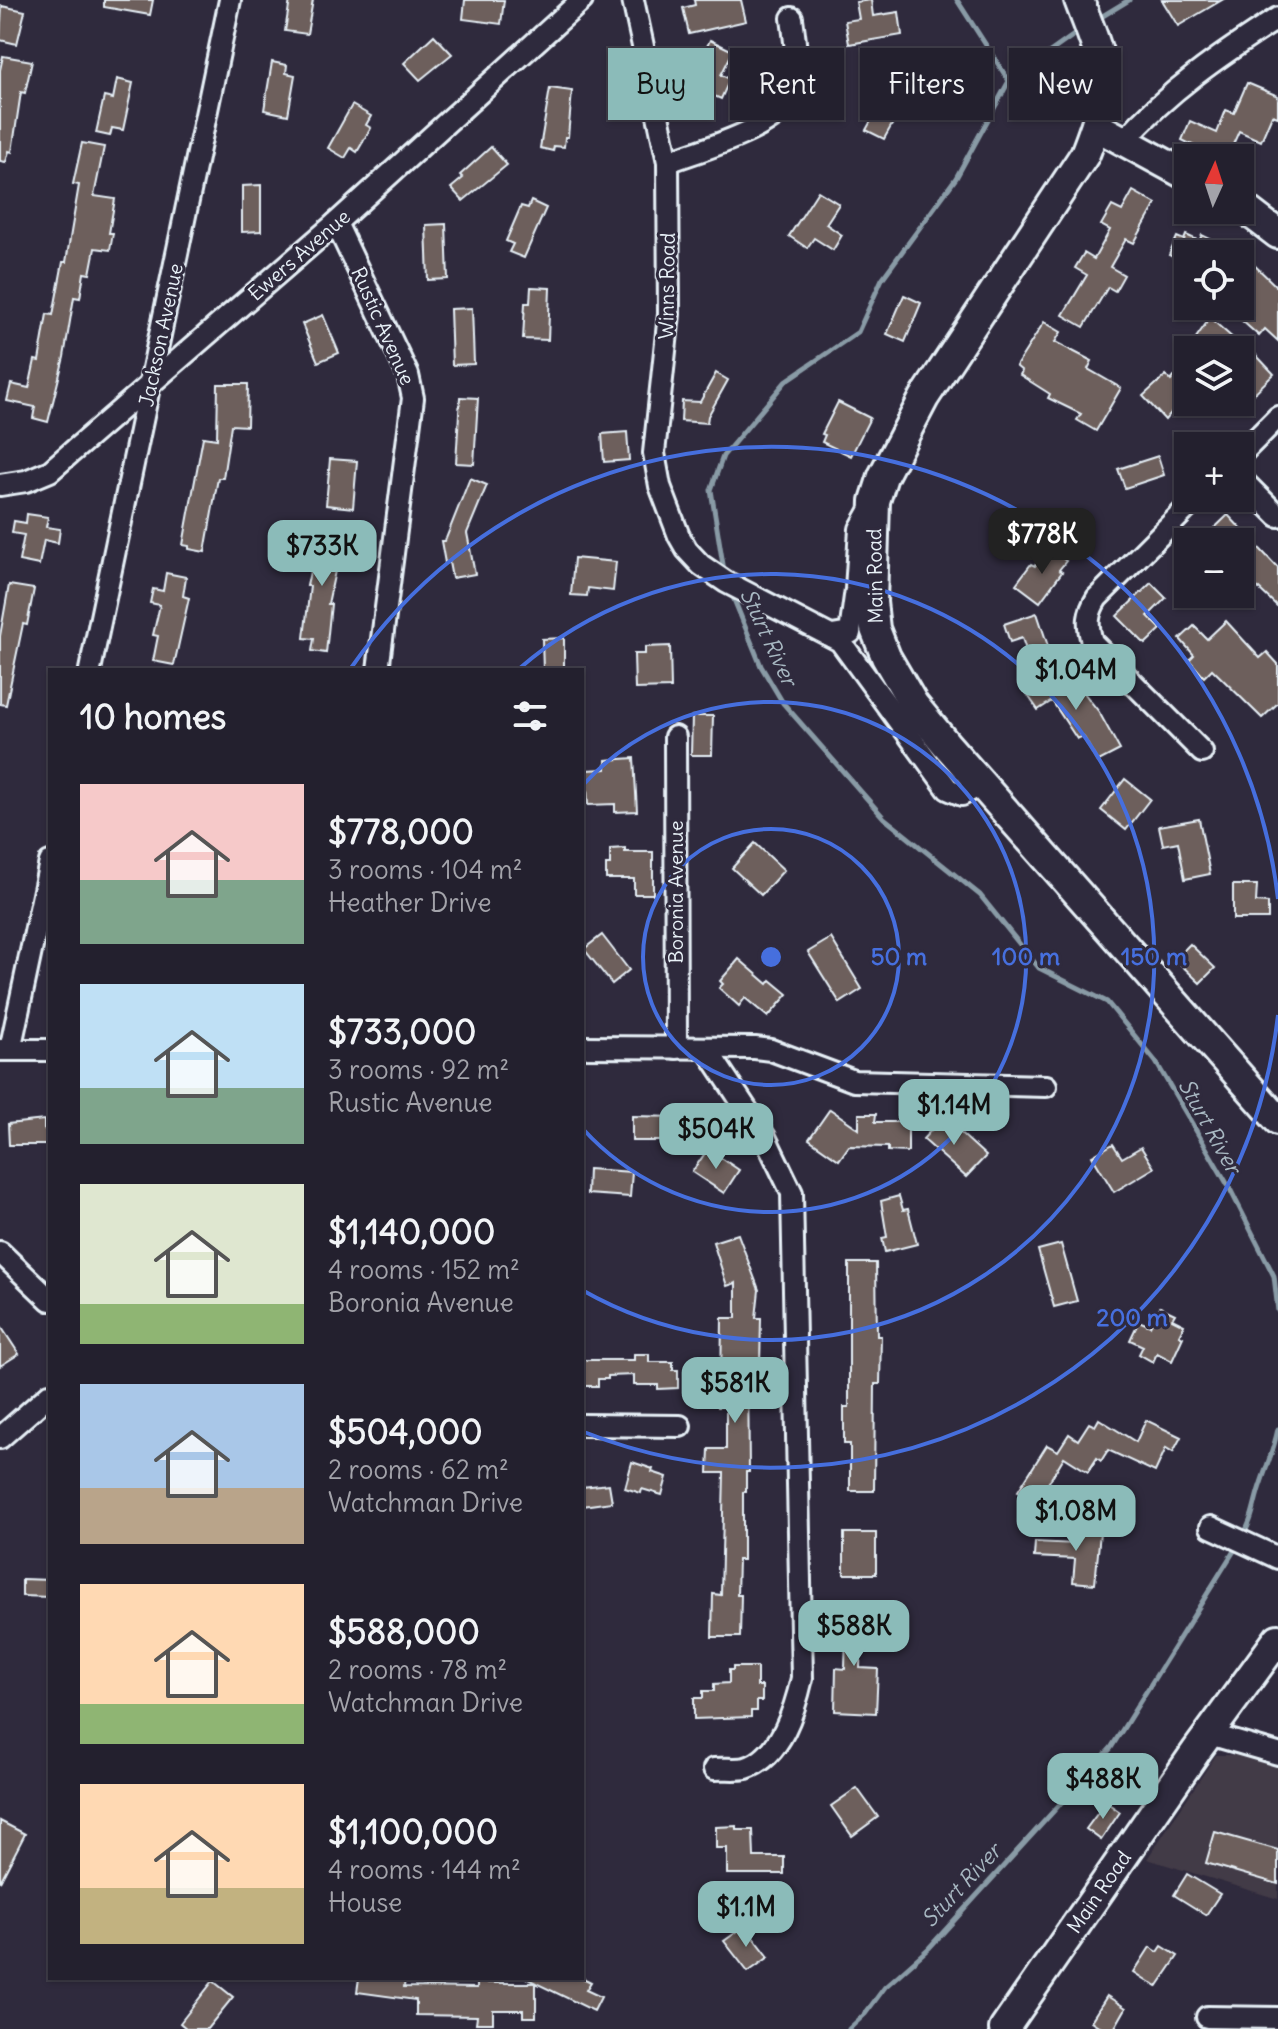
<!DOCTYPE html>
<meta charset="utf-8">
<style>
body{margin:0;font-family:Delius,sans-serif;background:#2f2d3a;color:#f1f3f6;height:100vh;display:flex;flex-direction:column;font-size:30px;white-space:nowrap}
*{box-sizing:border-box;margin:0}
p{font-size:26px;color:#a3a3aa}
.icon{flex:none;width:44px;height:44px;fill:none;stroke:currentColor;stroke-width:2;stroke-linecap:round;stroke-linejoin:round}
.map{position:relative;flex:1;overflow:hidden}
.drawer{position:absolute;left:48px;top:668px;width:536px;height:1312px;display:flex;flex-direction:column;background:#23202e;border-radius:0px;box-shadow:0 2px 6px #0004,0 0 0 2px #403e4a}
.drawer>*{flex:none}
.top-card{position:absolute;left:608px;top:48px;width:550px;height:72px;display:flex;gap:16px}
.needle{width:52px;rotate:3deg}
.tools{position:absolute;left:1174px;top:144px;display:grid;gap:16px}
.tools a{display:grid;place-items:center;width:80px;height:80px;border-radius:0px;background:#23202e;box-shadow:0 2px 6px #0004,0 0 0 2px #403e4a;font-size:40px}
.price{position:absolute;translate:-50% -68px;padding:0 18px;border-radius:16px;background:#8bbbb9;color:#111;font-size:26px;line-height:52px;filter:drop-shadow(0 2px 4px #0008)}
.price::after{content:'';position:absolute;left:50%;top:48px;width:24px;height:18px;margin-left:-12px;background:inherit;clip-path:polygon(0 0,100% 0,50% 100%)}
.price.selected{background:#222;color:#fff}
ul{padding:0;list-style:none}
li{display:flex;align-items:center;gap:24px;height:200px;padding:0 32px}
li span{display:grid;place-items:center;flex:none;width:224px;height:160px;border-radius:0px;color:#555}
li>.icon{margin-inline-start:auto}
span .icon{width:96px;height:96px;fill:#fffc;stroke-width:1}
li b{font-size:34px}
h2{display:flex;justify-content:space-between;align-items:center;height:96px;padding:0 32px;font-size:34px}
.pill{padding:0 28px;border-radius:0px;background:#23202e;box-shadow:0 2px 6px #0004,0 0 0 2px #403e4a;font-size:28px;line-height:72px}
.pill.selected{background:#8bbbb9;color:#111}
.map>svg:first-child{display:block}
.built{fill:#423a46}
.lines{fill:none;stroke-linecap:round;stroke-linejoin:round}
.stream{stroke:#899ba6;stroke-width:5}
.building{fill:#6d5f5b;stroke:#e8f1f8;stroke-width:2}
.street-casing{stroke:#e8f1f8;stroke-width:26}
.secondary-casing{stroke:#e8f1f8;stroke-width:34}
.street{stroke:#2f2a3d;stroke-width:20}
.secondary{stroke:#2f2a3d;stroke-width:28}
.ring{fill:none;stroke:#466fde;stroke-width:4}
.labels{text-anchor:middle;stroke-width:6;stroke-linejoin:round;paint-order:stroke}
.street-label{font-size:20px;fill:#e8f1f8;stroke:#2f2a3d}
.water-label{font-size:22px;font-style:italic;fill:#a8b8c2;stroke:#2f2a3d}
.centre{fill:#466fde;stroke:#2f2a3d;stroke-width:4}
.ring-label{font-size:24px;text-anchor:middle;font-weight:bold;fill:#466fde;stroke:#2f2a3d;stroke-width:6;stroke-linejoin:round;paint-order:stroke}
</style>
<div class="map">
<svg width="1278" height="2029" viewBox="0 0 1278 2029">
<rect width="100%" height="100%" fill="#2f2a3d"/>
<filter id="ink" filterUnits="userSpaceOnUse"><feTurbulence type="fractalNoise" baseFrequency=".0125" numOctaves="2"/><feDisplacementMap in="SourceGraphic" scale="16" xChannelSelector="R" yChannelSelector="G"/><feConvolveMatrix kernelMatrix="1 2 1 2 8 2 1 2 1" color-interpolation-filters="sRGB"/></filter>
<g filter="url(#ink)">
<!-- built -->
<path class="built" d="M1216,1755H1234L1278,1767V1899L1147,1859Z"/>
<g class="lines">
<!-- stream -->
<g class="stream">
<path d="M957,0L1009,81"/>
<path d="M1096,20L1129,0"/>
<path d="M724,571L711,490L723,456L786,381L858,332L882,279L956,178L1009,81L1081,30"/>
<path d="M731,592L761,666L783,703L884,818L980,895L1039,968L1107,1002L1156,1062L1229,1187L1274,1276L1278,1311"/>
<path d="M1242,1537C1253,1521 1254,1502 1261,1483C1267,1465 1274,1449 1278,1429"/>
<path d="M849,2029L865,2014L885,1987L929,1948L1111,1748L1237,1546"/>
</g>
</g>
<!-- building -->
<g class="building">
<path d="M104,0H153L150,15L104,7Z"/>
<path d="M290,0H313L307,34L285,31Z"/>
<path d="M465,0H504L501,24L463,19Z"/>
<path d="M694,0H741L746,21L689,34L683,8L695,5Z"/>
<path d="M871,0L873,16L899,12L902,35L849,44L845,21L859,19L856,2Z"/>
<path d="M1162,0H1222L1178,26Z"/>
<path d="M2,6L25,11L17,44L0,40Z"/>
<path d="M434,35L452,54L420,80L404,63Z"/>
<path d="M710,40L733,51L721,75L730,79L721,99L710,94L704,107L683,97Z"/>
<path d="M3,56L32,61L25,93L21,92L12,152L9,151L6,162L0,161V70Z"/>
<path d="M272,62L287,65L286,73L295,75L288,115L264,110Z"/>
<path d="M117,79L133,83L123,130L112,128L110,136L96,133L104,97L113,99Z"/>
<path d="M894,79L912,89L884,139L866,130Z"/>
<path d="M1247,83L1278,96V117L1272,115L1261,141L1239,131L1227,158L1218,154L1216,158H1201L1205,151L1182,140L1190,121L1217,133L1226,110L1234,113Z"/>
<path d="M550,88L572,91L568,137H565L564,147L554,146L553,151L540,148Z"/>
<path d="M352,105L371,116L366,125L371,128L357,152L351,148L345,158L328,148Z"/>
<path d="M82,143L104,147L94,196L115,199L109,233H113L110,250L95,248L90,274L84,273L80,298L74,297L64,357L48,422L33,418L35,407L7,401L11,384L29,388L35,360L39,361L47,314L53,315L63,262H66L79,185L73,184Z"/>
<path d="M491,147L507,165L463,201L451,188L463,178L460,175Z"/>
<path d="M261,185V231L242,232V186Z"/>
<path d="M818,191L839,204L826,224L842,235L833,250L814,238L807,248L789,236Z"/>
<path d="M1133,191L1156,204L1134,243L1126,239L1110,267L1124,275L1115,291L1108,287L1084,327L1063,315L1087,275L1075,268L1084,253L1094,259L1110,230L1101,225L1112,206L1122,211Z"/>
<path d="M531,201L546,208L524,258L509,252L513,244L506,241L521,206L528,208Z"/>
<path d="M446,224L448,279L428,280L426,225Z"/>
<path d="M1186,235L1199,241L1202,235L1240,254H1188V264L1169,255L1177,237L1184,240Z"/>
<path d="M1247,258L1278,288V341L1265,329L1259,336L1240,319V266Z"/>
<path d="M531,287L550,288L548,340L523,339L525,303H530Z"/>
<path d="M904,295L921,303L905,342L887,334Z"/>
<path d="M472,308L474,364L452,365L450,309Z"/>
<path d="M323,315L339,353L318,362L302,324Z"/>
<path d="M1210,318L1234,339L1225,350H1202L1193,342Z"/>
<path d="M1044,322L1061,332L1055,342L1092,361L1088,369L1121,388L1096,431L1077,420L1081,414L1048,398L1050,394L1020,375L1022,371L1016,366Z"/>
<path d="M1256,355L1274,374L1240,407V370Z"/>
<path d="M1188,360V393L1165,420L1143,396L1166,375L1171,381Z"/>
<path d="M716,373L728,380L708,416L707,423L681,421L682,401L700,402Z"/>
<path d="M218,384H248L247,426L231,425L223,478H218L205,552L189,549V546L183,545L203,437L217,439Z"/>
<path d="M460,397L478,398L474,464L456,463Z"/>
<path d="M838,402L870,418L851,456L822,442L825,435L822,434Z"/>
<path d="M627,432L629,460L604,462L602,434Z"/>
<path d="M1158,456L1164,475L1125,488L1118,469Z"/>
<path d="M330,459L357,461L353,508L326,505Z"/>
<path d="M470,478L487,485L467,533L475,574L452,578L449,562L445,563L441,541H445Z"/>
<path d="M27,514L48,517L46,527L60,529L58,543L44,540L39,565L19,561L24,535L12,533L14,521L26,523Z"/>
<path d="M1228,515L1278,568V607L1240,571V542H1200Z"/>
<path d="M319,528L343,533L328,604H331L326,653L312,651L314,639L304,638L310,586H307Z"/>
<path d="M1053,552L1066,561L1059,570L1062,572L1040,602L1016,584L1031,564L1035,566L1043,554L1049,558Z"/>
<path d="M574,558L616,562L613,591L588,588L587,596L571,595Z"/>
<path d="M166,573L186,577L183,596L189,598L174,665L153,661L158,636L153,635L160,605L150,603L153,589L163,591Z"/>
<path d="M1151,583L1166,598L1148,616L1161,629L1145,644L1117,616Z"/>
<path d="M9,585L34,589L27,625L23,624L6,705L0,704V636Z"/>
<path d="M1037,613L1049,649L1028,656L1022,638L1010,642L1004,624Z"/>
<path d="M1226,621L1260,658L1267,652L1278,664V703L1262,718L1212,669L1204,677L1189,660L1194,655L1180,639L1194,626L1207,639Z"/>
<path d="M564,638V670H543L542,639Z"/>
<path d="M670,646L671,688L635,689L634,654H645V647Z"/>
<path d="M1063,666L1099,712L1120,750L1097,762L1083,736L1077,739L1052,701L1038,710L1027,694Z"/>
<path d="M692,716H713L712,755H691Z"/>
<path d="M634,758L637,811L615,812V804L588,805L586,770L606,769V760Z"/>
<path d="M1125,779L1150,799L1126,830L1101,810Z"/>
<path d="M1199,819L1210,874L1185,879L1178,842L1163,845L1159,826Z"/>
<path d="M755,843L784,870L761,895L732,868Z"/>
<path d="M625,848V852H653V894H634V879H606V865H610V849Z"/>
<path d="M1233,885H1257L1256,902L1268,903V919H1233Z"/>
<path d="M602,935L629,970L612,984L584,949Z"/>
<path d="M831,938L862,989L840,1003L808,952Z"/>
<path d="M1190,944L1215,968L1200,983L1175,959Z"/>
<path d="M739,959L768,984L771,980L788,994L768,1017L745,998L739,1006L719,988L723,984L720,981Z"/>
<path d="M830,1109L859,1129V1114H876L875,1122H908V1152L888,1151V1147L849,1146L839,1160L809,1139Z"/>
<path d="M632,1116L679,1117V1141H632Z"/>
<path d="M943,1117L986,1156L966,1177L923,1139Z"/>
<path d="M44,1120V1129L50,1128V1145H9L8,1124Z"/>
<path d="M1113,1144L1122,1158L1141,1147L1154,1168L1114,1192L1092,1156Z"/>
<path d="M708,1149L739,1170L724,1193L692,1172Z"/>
<path d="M588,1169L632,1172L630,1197L587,1194Z"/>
<path d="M899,1196L903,1210L908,1209L917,1244L885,1252L882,1238L887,1237L881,1201Z"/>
<path d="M738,1234L759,1290L756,1318H761L760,1366H748L749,1472H746V1492H743V1560H738L737,1595H741L740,1637H712L713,1594L721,1595L724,1473H708L709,1449H726V1407H718V1389H721L722,1318H736V1283L727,1286L713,1242Z"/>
<path d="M1061,1244L1077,1301L1054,1307L1038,1250Z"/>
<path d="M849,1263H876L877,1336H881L880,1384H875L874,1491H850V1444H844V1407H849Z"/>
<path d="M1160,1307L1175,1314L1172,1319L1184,1325L1179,1335L1183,1337L1172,1361L1157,1353L1153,1362L1139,1354L1143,1346L1130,1340L1139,1321L1150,1326Z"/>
<path d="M0,1325L19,1354L0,1366Z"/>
<path d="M634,1354H649V1362H673V1370H678V1388L658,1389V1385H634V1375L608,1376V1379H598V1386H582V1360H634Z"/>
<path d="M1099,1419L1136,1442L1146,1420L1181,1437L1173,1452L1166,1448L1155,1472L1108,1450L1101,1461L1097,1458L1088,1472L1064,1457L1037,1502L1018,1491L1047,1445L1058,1451L1069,1434L1078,1440L1089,1423L1095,1426Z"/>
<path d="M632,1462L653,1469L652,1472L667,1477L662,1495L642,1489L641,1493L625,1488Z"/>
<path d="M609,1484L612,1502L582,1506V1487Z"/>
<path d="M1078,1523L1095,1525L1094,1532H1100L1095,1584L1073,1582L1075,1559L1034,1557L1035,1542L1076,1544Z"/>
<rect x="844" y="1533" width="32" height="41"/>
<path d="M22,1579L50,1580V1597L22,1596Z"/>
<path d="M837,1606L862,1607L860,1668L878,1669L876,1713L835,1711L836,1668L845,1669L846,1630L837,1627Z"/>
<path d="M733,1667H757V1686H762V1701H757V1711H751V1717L694,1719V1698H703V1691H714V1684L729,1683V1670H733Z"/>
<path d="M1108,1758L1123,1768L1117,1778L1120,1780L1110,1795L1092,1783Z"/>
<path d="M857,1788L878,1817L852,1836L831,1806Z"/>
<path d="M1106,1802L1120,1812L1101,1840L1086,1829Z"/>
<path d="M0,1821L25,1834L0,1882Z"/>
<path d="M737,1826V1830H753L754,1857H784V1874H727V1848H716V1827Z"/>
<path d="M1215,1832L1278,1850V1884L1206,1863Z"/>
<path d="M1187,1874L1220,1894L1206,1915L1174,1895Z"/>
<path d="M745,1926L769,1957L748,1972L724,1941Z"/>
<path d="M1162,1946L1178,1956L1157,1987L1134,1972L1150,1947L1158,1952Z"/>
<path d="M359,1978H405L404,1987L477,1988V1983H536L526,1978H583L591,1982L586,1990L601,1997L594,2011L536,1983V2017H523V2010H493V2023H476L477,2016L416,2015V2000L357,1992Z"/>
<path d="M213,1981L233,1997L207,2029H187L180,2023Z"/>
<path d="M1107,1996L1126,2008L1114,2029H1103L1091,2021Z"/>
</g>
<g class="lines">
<defs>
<g id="street">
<path d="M633,0L668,162L669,314L654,453L660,486L679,536L687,550L701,565L726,582L840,641L948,789L962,795L980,785"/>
<path d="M1124,141C1167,91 1222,54 1278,18"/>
<path d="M668,162C699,150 778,129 791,97C801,72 795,43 792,18"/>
<path d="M336,223L408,375L413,398L378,670"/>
<path d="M1240,455L1278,417"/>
<path d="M1240,478L1278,516"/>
<path d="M0,485L26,481L50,471L336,223L582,0"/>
<path d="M1197,498L1097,598C1087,614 1087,624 1092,642L1202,752"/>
<path d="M832,636L850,633L856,589L860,529L874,504"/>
<path d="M90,670L230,0"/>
<path d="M675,737L676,1048"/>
<path d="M582,1047L755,1048L771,1050L854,1081L1046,1086"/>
<path d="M706,1048L765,1137L792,1193L802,1678C795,1709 781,1757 746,1768C737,1770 724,1768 714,1769"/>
<path d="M0,1050H50"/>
<path d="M10,1050L50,862"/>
<path d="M0,1252L50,1300"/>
<path d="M582,1425L680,1426"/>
<path d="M0,1438L50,1394"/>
<path d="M1211,1527L1278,1558"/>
<path d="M1209,1734L1278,1754"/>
<path d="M1207,2017L1278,2018"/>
</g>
<g id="secondary">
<path d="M1079,0C1087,22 1097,44 1102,67C1108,96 1095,128 1085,154L924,398L883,476L875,501L872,602L875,629L886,657L914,705L946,744L1278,1120"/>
<path d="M1096,126L1188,176"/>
<path d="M1240,205L1278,234"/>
<path d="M1004,2029L1197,1750L1278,1639"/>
</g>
</defs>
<!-- street casing -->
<use href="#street" class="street-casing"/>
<!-- secondary casing -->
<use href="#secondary" class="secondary-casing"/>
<!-- street -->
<use href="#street" class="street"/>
<!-- secondary -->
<use href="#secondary" class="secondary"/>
</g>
</g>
<!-- distance rings -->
<g class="ring">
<circle cx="771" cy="957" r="128"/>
<path d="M583 785A255 255 0 1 1 583 1129"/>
<path d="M520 668A383 383 0 1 1 582 1290"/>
<path d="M1278 1015A510 510 0 0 1 584 1432M351 668A510 510 0 0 1 1278 899"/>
</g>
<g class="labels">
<!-- street labels -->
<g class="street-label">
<text transform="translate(299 255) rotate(-41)" y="7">Ewers Avenue</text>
<text transform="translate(667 286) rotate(-89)" y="7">Winns Road</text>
<text transform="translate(383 326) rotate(66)" y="7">Rustic Avenue</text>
<text transform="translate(161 335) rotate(-78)" y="7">Jackson Avenue</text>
<text transform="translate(875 576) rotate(-91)" y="7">Main Road</text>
<text transform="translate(676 892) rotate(-90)" y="7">Boronia Avenue</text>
<text transform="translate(1099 1892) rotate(-55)" y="7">Main Road</text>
</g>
<!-- water labels -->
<g class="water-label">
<text transform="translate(769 637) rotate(65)" y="8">Sturt River</text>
<text transform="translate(1210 1126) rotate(61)" y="8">Sturt River</text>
<text transform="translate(961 1885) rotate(-47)" y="8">Sturt River</text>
</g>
</g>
<circle cx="771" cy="957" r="12" class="centre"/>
<g class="ring-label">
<text x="899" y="965">50 m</text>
<text x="1026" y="965">100 m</text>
<text x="1154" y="965">150 m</text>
<text x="1132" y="1326">200 m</text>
</g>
</svg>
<div class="tools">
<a><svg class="needle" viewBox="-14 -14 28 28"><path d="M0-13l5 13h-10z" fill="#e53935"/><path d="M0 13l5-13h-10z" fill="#a3a3aa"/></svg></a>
<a><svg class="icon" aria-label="locate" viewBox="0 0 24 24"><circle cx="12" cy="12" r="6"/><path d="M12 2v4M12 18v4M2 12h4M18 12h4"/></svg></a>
<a><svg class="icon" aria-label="layers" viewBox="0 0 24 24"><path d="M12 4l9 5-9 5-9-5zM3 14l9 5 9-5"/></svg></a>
<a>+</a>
<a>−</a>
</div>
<b class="price selected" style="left:1042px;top:576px">$778K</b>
<b class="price" style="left:322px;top:588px">$733K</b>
<b class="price" style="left:1076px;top:712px">$1.04M</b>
<b class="price" style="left:954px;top:1147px">$1.14M</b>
<b class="price" style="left:716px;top:1171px">$504K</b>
<b class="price" style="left:735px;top:1425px">$581K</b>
<b class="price" style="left:1076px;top:1553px">$1.08M</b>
<b class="price" style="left:854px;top:1668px">$588K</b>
<b class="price" style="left:1103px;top:1821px">$488K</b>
<b class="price" style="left:746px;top:1949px">$1.1M</b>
<div class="top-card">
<a class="pill selected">Buy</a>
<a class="pill">Rent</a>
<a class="pill">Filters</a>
<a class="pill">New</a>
</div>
<section class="drawer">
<h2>10 homes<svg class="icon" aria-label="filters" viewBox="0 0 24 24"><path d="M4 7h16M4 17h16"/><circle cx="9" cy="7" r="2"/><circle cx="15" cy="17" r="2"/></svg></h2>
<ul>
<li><span style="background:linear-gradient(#f6c9c9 60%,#7fa58c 0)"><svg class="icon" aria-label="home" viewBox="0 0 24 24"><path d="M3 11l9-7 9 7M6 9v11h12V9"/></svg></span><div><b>$778,000</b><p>3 rooms · 104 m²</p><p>Heather Drive</p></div></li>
<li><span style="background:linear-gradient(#bfe0f5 65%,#7fa58c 0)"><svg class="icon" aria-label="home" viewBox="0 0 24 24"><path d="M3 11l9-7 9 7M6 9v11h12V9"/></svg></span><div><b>$733,000</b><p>3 rooms · 92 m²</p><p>Rustic Avenue</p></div></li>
<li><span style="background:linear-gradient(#dfe7d0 75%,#8fb573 0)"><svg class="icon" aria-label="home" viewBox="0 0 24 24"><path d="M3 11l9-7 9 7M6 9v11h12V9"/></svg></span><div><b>$1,140,000</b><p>4 rooms · 152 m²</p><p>Boronia Avenue</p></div></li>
<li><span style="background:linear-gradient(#a9c7e8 65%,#b9a48a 0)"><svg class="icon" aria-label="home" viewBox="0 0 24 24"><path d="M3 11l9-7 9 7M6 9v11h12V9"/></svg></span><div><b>$504,000</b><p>2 rooms · 62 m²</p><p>Watchman Drive</p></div></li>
<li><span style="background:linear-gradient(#ffd9b3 75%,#8fb573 0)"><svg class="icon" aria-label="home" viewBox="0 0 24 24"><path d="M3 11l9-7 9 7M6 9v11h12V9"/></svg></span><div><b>$588,000</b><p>2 rooms · 78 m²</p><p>Watchman Drive</p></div></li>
<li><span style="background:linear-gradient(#ffd9b3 65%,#c2b280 0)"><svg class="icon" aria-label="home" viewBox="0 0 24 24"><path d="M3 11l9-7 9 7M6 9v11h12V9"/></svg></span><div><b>$1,100,000</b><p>4 rooms · 144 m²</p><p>House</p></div></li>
</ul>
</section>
</div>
